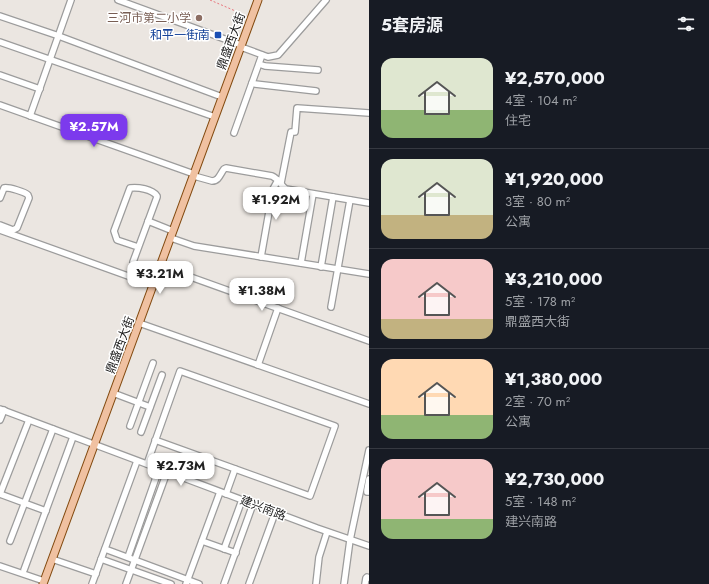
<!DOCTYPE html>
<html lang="zh">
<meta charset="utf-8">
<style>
body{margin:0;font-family:Jost,"Noto Sans SC",sans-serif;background:#20242c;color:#f1f3f6;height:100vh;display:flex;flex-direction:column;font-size:15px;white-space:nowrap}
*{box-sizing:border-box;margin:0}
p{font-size:13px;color:#9ea1a6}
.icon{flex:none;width:22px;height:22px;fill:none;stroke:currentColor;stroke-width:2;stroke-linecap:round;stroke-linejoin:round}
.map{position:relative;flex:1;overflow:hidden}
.panel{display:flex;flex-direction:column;background:#171b24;width:340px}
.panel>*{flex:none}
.price{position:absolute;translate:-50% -34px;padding:0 9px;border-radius:8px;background:#fff;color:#222;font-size:13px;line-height:26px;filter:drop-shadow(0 1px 2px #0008)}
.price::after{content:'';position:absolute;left:50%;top:24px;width:12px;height:9px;margin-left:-6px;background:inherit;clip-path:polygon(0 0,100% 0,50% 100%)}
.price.active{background:#7c3aed;color:#fff}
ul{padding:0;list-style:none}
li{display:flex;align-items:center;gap:12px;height:100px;padding:0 12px}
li+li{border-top:1px solid #363941}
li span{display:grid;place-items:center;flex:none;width:112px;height:80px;border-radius:12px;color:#555}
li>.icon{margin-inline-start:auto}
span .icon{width:48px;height:48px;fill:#fffc;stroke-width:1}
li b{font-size:17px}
h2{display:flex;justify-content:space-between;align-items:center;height:48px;padding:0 12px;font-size:17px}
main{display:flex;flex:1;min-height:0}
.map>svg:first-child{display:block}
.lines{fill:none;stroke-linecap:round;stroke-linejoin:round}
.minor-casing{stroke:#9c9c9c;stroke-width:8}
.major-casing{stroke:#824a10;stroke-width:9}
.path{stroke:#e9757c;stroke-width:1;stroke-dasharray:2 2;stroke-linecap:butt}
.minor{stroke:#fff;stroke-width:5.5}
.major{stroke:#f0c1a1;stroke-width:7}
.education-dot{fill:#8d6e63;stroke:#fff;stroke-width:1.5}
.transit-dot{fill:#1a4fb4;stroke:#fff;stroke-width:1.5}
.labels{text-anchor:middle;stroke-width:3;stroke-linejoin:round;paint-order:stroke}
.education-label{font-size:12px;fill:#785e54;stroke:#fff;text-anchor:end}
.transit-label{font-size:12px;fill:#164399;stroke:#fff;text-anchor:end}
.street-label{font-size:12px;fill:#1b1b1b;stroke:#fff}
</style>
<main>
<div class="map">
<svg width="369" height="584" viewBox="0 0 369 584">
<rect width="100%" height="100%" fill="#ebe6e1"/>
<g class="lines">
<defs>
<g id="minor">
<path d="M118,0L241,45"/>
<path d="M0,16L56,35L222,97"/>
<path d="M0,42L215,117"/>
<path d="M241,47L268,57L278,55L326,0"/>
<path d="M259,64L265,66L318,70"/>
<path d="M0,75L40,89"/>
<path d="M252,83L255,84L316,91"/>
<path d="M0,105L194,174"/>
<path d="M30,116L71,0"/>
<path d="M234,133L262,55"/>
<path d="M194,176L212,181C219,181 220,174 224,169L226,168L272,176C279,179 280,185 286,189L369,203"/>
<path d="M281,183L291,132H295L297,108L369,113"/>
<path d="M0,198L4,188C9,187 25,192 28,195C28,196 29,197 29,198L17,228L13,230L0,225"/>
<path d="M148,221L173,231"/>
<path d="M0,230L153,285"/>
<path d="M171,238L194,246L369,274"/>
<path d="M261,257L273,189L278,180"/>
<path d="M133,262L157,197V196C152,189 138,187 130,188L114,231L117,240L138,247"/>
<path d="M301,263L313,194"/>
<path d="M160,266L369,341"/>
<path d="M321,267L333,197"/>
<path d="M331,307L350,200"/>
<path d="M139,323L369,404"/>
<path d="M258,365L278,308"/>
<path d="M113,393L150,407"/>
<path d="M0,409L317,528L369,546"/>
<path d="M0,420L4,410"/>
<path d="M130,426L153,363"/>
<path d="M141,432L162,375"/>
<path d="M147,464L180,371L335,426L310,496L155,440"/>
<path d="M369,479L367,490V492H369"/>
<path d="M0,494L29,420"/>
<path d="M0,494L46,511"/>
<path d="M226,494L235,469"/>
<path d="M10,541L53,429"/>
<path d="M202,541L236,553"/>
<path d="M105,549L199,584"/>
<path d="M224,549L242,500"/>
<path d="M128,557L159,469"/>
<path d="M52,559L96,574"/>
<path d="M101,559L171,584"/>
<path d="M0,566L44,581"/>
<path d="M24,570L73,437"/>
<path d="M92,584L137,461"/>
<path d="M126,584L167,472"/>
<path d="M186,584L220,492"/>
<path d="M224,584L253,504"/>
<path d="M249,584L275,513"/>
<path d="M316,584L319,557L327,532"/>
<path d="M344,584L350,540L369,450"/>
<path d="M365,584L366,578L367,577L369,578"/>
</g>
<path id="major" d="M43,584L258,0"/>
</defs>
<!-- minor casing -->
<use href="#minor" class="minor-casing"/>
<!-- major casing -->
<use href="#major" class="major-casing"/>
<!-- path -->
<path class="path" d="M210,0L247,16"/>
<!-- minor -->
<use href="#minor" class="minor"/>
<!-- major -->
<use href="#major" class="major"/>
</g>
<!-- markers -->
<circle class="education-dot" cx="199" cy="18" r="4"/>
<rect class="transit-dot" x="214" y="31" width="8" height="8" rx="2"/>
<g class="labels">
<!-- education labels -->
<g class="education-label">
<text x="191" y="22">三河市第二小学</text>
</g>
<!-- transit labels -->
<g class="transit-label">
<text x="210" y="39">和平一街南</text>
</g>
<!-- street labels -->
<g class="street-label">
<text transform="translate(231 41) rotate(-70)" y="4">鼎盛西大街</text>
<text transform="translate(120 345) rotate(-70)" y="4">鼎盛西大街</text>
<text transform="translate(263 508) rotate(21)" y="4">建兴南路</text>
</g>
</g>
</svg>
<b class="price active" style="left:94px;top:148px">¥2.57M</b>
<b class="price" style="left:276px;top:221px">¥1.92M</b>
<b class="price" style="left:160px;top:295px">¥3.21M</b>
<b class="price" style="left:262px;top:312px">¥1.38M</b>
<b class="price" style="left:181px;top:487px">¥2.73M</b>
</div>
<section class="panel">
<h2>5套房源<svg class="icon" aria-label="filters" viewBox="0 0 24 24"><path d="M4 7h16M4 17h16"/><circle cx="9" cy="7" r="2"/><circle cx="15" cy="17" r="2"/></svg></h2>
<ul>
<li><span style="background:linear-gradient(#dfe7d0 65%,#8fb573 0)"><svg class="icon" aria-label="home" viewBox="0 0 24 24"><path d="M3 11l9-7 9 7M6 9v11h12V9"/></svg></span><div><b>¥2,570,000</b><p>4室 · 104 m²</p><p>住宅</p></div></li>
<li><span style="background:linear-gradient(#dfe7d0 70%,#c2b280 0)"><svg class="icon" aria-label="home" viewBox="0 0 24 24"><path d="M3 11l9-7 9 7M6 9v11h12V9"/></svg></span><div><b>¥1,920,000</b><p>3室 · 80 m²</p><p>公寓</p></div></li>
<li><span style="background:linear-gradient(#f6c9c9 75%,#c2b280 0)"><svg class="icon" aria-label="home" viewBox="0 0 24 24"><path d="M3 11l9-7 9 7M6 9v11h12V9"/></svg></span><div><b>¥3,210,000</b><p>5室 · 178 m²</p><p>鼎盛西大街</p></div></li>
<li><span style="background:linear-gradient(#ffd9b3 70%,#8fb573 0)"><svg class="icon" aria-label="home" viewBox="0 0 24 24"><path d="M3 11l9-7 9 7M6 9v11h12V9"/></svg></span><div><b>¥1,380,000</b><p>2室 · 70 m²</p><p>公寓</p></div></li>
<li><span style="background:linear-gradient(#f6c9c9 75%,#8fb573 0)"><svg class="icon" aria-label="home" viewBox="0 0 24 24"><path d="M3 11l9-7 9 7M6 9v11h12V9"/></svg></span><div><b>¥2,730,000</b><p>5室 · 148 m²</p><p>建兴南路</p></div></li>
</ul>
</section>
</main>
